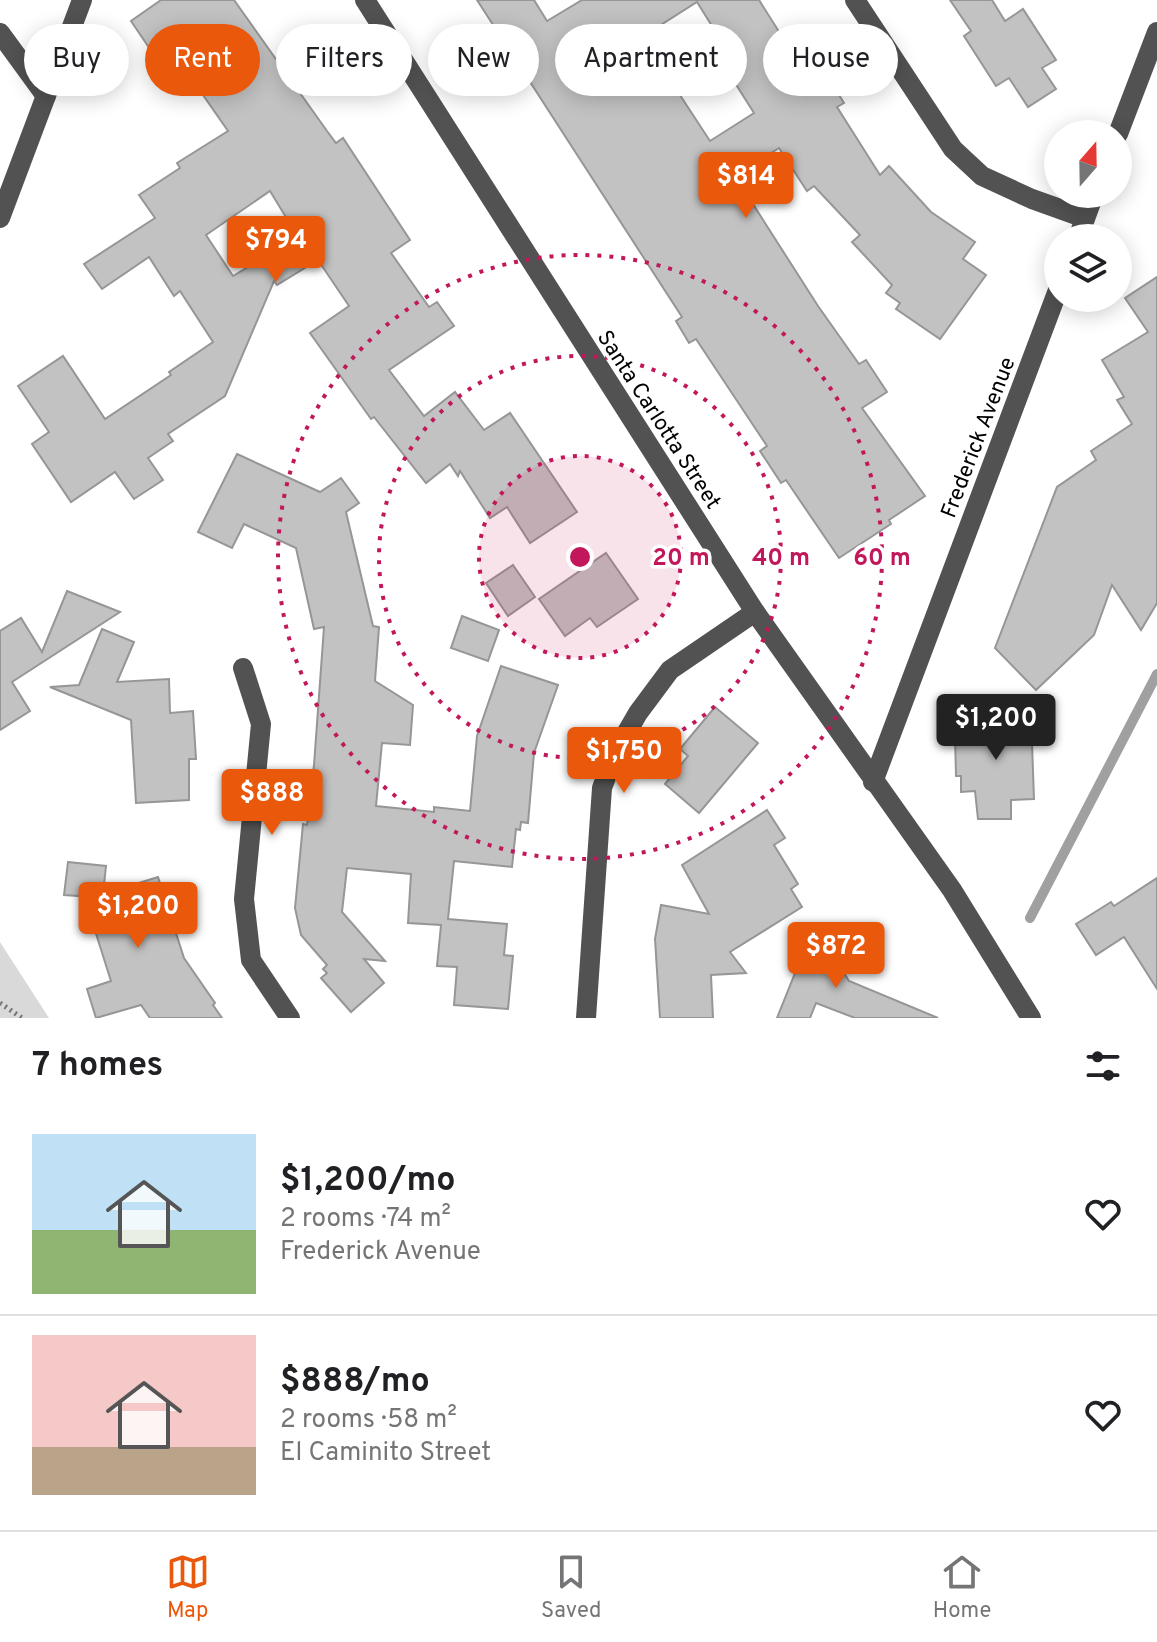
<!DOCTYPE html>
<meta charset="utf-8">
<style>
body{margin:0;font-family:Overpass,sans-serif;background:#f2f2f2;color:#202124;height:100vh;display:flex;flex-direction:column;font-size:30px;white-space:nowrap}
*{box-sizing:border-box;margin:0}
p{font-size:26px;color:#757577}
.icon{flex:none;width:44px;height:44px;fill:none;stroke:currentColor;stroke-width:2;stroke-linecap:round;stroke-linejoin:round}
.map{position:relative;height:1018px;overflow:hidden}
.sheet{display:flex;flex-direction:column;background:#fff;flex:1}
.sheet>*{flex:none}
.banner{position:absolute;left:24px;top:24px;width:1110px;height:72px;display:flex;gap:16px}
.needle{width:52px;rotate:20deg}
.fabs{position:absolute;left:1044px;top:120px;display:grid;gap:16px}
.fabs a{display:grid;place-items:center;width:88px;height:88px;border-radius:50%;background:#fff;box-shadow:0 4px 20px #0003;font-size:40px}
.price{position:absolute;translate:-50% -68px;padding:0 18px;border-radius:8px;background:#ea580c;color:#fff;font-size:26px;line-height:52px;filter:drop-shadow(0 2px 4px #0008)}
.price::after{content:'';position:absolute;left:50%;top:48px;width:24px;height:18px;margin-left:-12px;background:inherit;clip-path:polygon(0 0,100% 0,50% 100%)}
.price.on{background:#222;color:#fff}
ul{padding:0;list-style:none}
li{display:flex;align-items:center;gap:24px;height:200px;padding:0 32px}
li+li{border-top:2px solid #e0e0e0}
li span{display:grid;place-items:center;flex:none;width:224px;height:160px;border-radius:0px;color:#555}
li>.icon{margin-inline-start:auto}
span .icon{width:96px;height:96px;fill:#fffc;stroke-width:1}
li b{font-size:34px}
h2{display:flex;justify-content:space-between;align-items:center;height:96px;padding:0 32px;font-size:34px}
.tag{padding:0 28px;border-radius:36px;background:#fff;box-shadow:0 4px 20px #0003;font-size:28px;line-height:72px}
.tag.on{background:#ea580c;color:#fff}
.menu{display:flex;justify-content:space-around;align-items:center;height:112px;border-top:2px solid #e0e0e0;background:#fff;font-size:22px;color:#757577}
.menu a{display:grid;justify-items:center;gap:4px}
.menu .on{color:#ea580c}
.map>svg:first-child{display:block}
.green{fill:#d9d9d9}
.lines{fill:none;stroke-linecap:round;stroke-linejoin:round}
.stream{stroke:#a0a0a0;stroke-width:10}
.building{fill:#c2c2c2;stroke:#969696;stroke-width:2;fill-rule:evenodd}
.path{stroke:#747474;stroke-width:5;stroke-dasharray:2 4;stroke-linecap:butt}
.minor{stroke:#525252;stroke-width:20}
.ring{fill:none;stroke:#c2185b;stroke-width:4;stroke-dasharray:4 8}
.labels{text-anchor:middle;stroke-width:7;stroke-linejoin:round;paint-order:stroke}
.street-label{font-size:22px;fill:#000;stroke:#fff}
.centre{fill:#c2185b;stroke:#fff;stroke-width:4}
.ring-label{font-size:24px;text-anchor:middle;font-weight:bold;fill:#c2185b;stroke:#fff;stroke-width:7;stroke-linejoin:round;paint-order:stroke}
</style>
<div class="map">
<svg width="1157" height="1018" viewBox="0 0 1157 1018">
<rect width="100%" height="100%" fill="#fff"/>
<!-- green -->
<path class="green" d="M0,942L49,1018H0Z"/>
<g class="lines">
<!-- stream -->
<path class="stream" d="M1030,918L1157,674"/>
</g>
<!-- building -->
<g class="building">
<path d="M161,0H234L327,131L336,143L343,138L410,240L391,253L429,307L437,302L454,326L389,370L424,416L455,392L484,430L510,413L577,512L530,543L507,507L490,518L460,471L458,476L450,464L426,483L374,417L371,419L310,333L349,306L318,260L277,285L274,281L225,396L168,434L173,441L148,458L163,480L134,499L115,472L71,502L32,444L49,432L18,386L63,356L105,419L171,375L169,372L213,342L180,291L174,296L149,257L102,289L84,264L155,218L139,195L180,168L177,163L228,131L164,39L150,49L131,21ZM270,191L298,237L233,276L206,235Z"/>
<path d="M477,0H534L547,21L582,0H759L783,38L798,29L844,103L837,107L880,175L889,166L931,212L975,242L963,259L986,275L940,339L896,309L900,303L886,293L892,285L852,242L860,235L814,186L807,191L779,148L735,176L818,306L859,364L866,360L887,392L862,408L925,496L889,520L891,524L839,558L786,480L781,483L760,451L767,446L696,339L689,343L676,321L682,317ZM697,2L727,50L718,56L754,113L710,141L642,37Z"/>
<path d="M950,0H992L1005,21L1023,9L1056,60L1042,68L1056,89L1028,107L1009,78L996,86L964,36L971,31Z"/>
<path d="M1157,277V603L1141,630L1112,585L1094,635L1036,690L995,648L1057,487L1096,460L1091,451L1132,424L1117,400L1124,397L1102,360L1148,332L1125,298Z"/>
<path d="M237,454L320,492L341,478L359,503L346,512L373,626L379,627L375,681L413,705L410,745L382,743L376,806L434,812V807L470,811L477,736L501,666L558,685L534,753L528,823L521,822L520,830L516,829L512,867L454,861L448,919L507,924L504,955L513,956L508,1009L454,1005L457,967L437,966L441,925L408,923L411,874L347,868L342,912L385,961L364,959L384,983L351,1012L321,978L327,973L323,969L327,965L301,935L295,908L303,824L307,825L314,765L324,627L314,629L296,548L244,524L232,548L198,532Z"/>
<path d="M606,553L638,599L597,627L590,618L565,636L539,599Z"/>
<path d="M513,565L535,597L508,616L486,583Z"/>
<path d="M67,591L120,612L12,682L30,711L0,730V631L21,618L42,652Z"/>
<path d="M462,616L499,630L488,661L451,648Z"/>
<path d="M102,629L134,642L117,682L169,679L170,713L193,711L196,759H189V800L136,803L131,720L50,687L79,685Z"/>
<path d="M715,707L758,743L699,813L665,784L688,756L680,749Z"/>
<path d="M981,715H1031L1034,799L1011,800V819H978L975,791L961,792V776H956L955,736H959V719H981Z"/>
<path d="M767,810L785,838L774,845L798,884L791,889L802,907L730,952L746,973L711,975L713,1018H660L655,939L661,905L709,914L682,865Z"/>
<path d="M68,862L106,866L103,894L158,877L184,958L215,1003L213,1005L222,1018H150L141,1005L96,1018L87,989L111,981L85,899L93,897L64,895Z"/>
<path d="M1157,878V989L1124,937L1096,955L1076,924L1111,902L1114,906Z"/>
<path d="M814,926L849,981L938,1018H855L816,1003L810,1018H777Z"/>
</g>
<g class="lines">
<!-- path -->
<path class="path" d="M0,1003L22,1018"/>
<!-- minor -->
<g class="minor">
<path d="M365,0L755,612L952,890L1031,1018"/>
<path d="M855,0L953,149L982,176L1032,199L1085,218"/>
<path d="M0,33L46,96"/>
<path d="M1118,134L1157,32"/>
<path d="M0,218L82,0"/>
<path d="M1078,238L1094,194"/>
<path d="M243,668L261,724L244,899L251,960L290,1018"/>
<path d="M873,782L1058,290"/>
<path d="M586,1018L602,788L616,751L638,713L670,670L755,612"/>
</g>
</g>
<!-- distance rings -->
<circle cx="580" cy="557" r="101" fill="#c2185b" fill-opacity=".12"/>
<g class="ring">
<circle cx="580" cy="557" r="101"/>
<circle cx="580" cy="557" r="201"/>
<circle cx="580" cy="557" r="302"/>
</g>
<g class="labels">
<!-- street labels -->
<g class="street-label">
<text transform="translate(660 419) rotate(57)" y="8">Santa Carlotta Street</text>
<text transform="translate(977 437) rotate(-69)" y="8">Frederick Avenue</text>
</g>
</g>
<circle cx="580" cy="557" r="12" class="centre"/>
<g class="ring-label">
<text x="681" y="565">20 m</text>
<text x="781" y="565">40 m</text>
<text x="882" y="565">60 m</text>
</g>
</svg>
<div class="fabs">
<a><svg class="needle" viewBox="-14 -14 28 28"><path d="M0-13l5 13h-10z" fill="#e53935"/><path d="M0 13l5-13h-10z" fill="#757577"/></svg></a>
<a><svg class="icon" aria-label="layers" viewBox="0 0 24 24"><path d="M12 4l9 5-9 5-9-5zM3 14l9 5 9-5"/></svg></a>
</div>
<b class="price" style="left:746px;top:220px">$814</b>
<b class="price" style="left:276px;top:284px">$794</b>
<b class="price on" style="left:996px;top:762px">$1,200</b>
<b class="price" style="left:624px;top:795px">$1,750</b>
<b class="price" style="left:272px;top:837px">$888</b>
<b class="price" style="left:138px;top:950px">$1,200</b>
<b class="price" style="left:836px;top:990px">$872</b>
<div class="banner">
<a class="tag">Buy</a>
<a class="tag on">Rent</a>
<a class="tag">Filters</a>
<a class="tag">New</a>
<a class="tag">Apartment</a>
<a class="tag">House</a>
</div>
</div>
<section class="sheet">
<h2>7 homes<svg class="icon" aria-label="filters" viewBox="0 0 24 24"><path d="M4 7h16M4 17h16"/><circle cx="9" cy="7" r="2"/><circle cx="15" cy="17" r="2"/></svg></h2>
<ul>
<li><span style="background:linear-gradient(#bfe0f5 60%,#8fb573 0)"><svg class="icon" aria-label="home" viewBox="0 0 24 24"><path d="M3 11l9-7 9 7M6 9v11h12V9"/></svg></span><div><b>$1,200/mo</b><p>2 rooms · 74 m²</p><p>Frederick Avenue</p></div><svg class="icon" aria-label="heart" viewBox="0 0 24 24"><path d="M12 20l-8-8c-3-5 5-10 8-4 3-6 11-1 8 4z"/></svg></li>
<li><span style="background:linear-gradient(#f6c9c9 70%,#b9a48a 0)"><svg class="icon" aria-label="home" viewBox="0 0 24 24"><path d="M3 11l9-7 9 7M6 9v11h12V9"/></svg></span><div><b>$888/mo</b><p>2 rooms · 58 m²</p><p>El Caminito Street</p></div><svg class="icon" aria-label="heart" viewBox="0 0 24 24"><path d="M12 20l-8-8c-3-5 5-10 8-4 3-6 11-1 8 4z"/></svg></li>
</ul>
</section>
<nav class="menu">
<a class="on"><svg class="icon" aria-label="map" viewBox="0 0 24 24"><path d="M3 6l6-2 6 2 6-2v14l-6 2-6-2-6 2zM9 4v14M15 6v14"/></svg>Map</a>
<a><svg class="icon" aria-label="saved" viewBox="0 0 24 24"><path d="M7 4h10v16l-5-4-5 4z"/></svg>Saved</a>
<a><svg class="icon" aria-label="home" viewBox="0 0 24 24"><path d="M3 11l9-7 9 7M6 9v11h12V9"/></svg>Home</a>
</nav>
